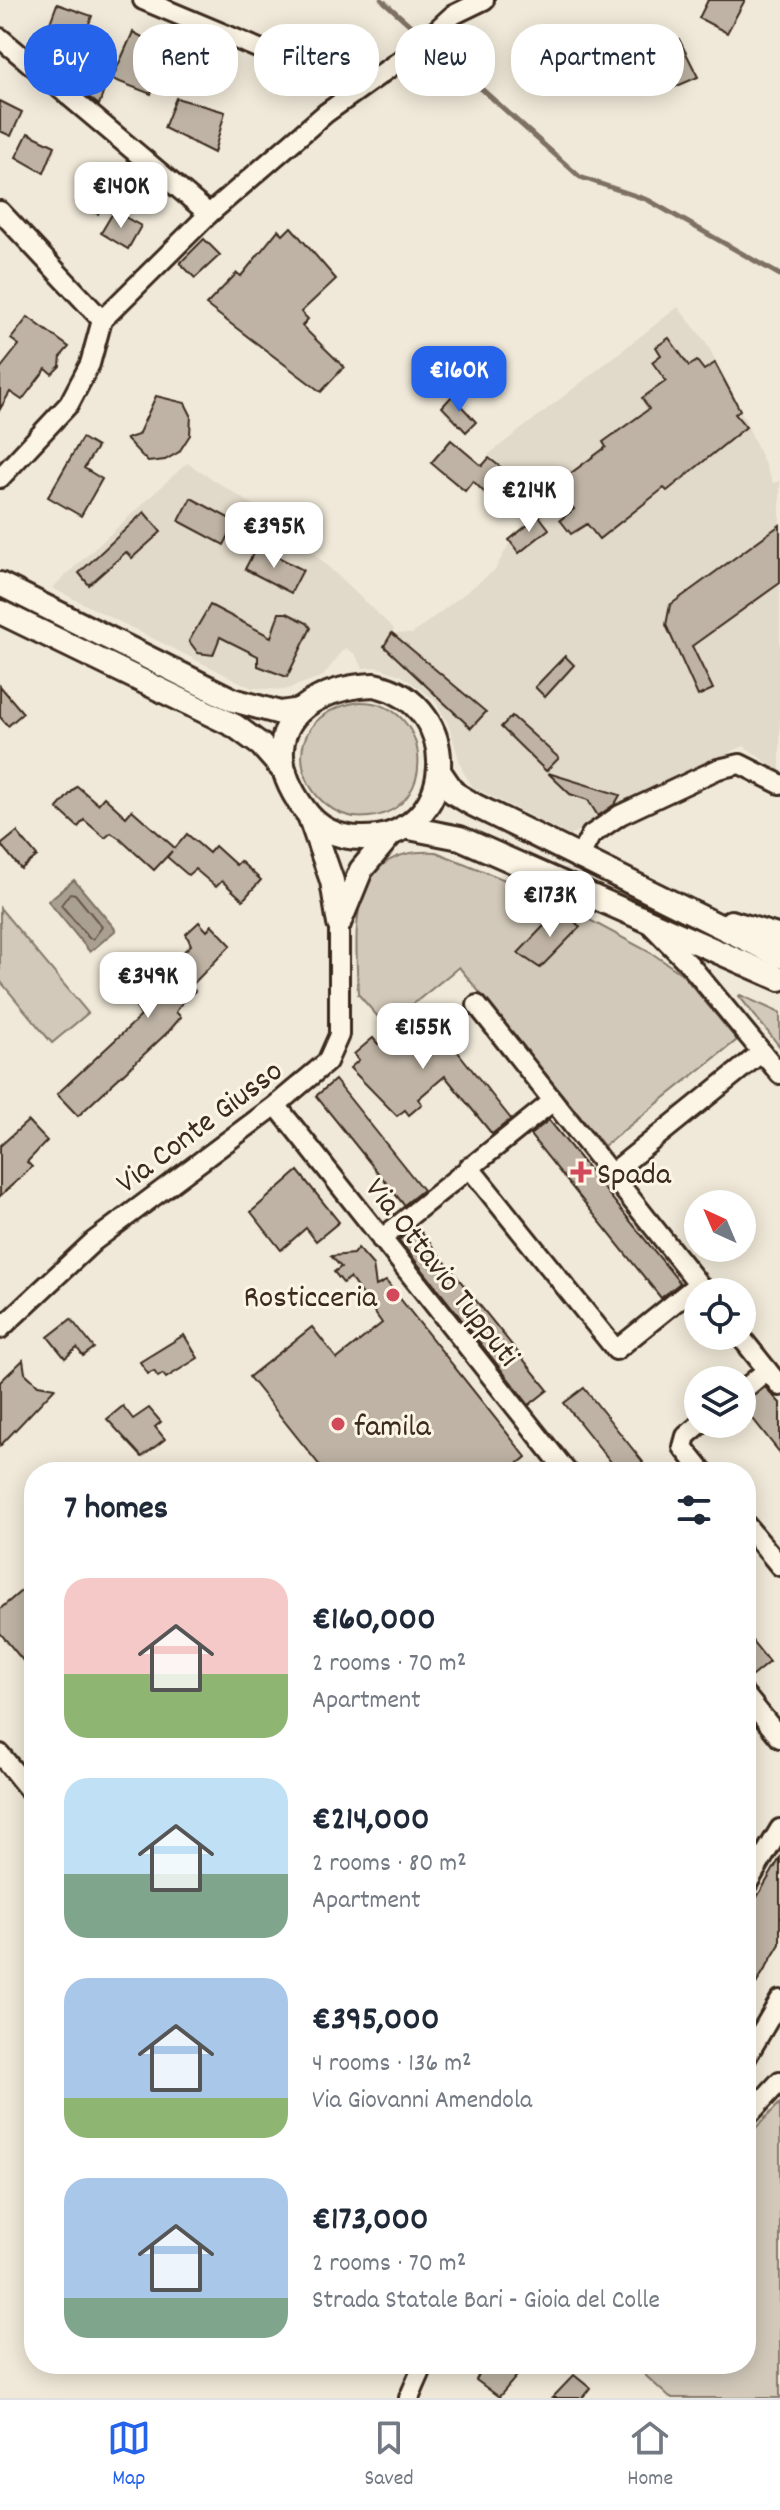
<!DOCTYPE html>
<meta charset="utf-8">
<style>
body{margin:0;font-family:Dekko,sans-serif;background:#f2f2f3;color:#1f2937;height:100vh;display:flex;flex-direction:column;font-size:30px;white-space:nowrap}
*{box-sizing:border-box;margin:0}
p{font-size:26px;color:#747a83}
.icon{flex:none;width:44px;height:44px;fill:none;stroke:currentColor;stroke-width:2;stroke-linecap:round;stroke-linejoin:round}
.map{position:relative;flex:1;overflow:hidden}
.sheet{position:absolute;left:24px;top:1462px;width:732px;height:912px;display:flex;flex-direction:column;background:#fff;border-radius:32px;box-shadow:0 4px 20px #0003}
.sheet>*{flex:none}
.hud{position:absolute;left:24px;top:24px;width:732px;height:72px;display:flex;gap:16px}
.needle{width:52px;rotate:316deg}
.controls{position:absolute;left:684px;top:1190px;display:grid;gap:16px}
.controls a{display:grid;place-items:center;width:72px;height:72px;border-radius:50%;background:#fff;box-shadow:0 4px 20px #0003;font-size:40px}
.price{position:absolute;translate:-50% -68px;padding:0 18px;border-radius:16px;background:#fff;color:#222;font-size:26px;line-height:52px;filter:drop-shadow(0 2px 4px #0008)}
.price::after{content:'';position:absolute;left:50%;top:48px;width:24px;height:18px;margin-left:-12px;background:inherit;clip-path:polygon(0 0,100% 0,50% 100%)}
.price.selected{background:#2563eb;color:#fff}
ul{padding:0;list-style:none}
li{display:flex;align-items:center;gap:24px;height:200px;padding:0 40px}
li span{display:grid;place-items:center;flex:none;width:224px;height:160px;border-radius:24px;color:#555}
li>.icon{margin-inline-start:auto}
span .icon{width:96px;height:96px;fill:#fffc;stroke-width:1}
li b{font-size:34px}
h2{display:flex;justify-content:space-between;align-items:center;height:96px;padding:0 40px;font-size:34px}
.tag{padding:0 28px;border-radius:32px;background:#fff;box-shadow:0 4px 20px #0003;font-size:28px;line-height:72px}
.tag.selected{background:#2563eb;color:#fff}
.tabs{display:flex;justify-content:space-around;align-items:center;height:112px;border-top:2px solid #e0e1e3;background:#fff;font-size:22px;color:#747a83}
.tabs a{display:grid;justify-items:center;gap:4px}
.tabs .selected{color:#2563eb}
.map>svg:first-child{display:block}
.built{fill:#e1d9c9}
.green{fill:#d2c9ba;stroke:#867a6c;stroke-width:2}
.water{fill:#aaa091;stroke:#7e7163;stroke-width:2}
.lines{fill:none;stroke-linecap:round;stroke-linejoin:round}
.shore{stroke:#67594c;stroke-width:2}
.stream{stroke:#7e7163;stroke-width:5}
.building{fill:#beb3a4;stroke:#3b2a1e;stroke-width:2}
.minor-casing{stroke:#3b2a1e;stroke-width:24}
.major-casing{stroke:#3b2a1e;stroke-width:28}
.minor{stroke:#fcf5e5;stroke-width:18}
.major{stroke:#fcf5e5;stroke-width:22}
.poi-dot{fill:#d1495b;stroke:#fcf5e5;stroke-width:3}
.labels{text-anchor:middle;stroke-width:6;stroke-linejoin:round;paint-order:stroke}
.street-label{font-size:32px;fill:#3b2a1e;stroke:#fcf5e5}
.poi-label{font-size:32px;fill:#3b2a1e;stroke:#fcf5e5;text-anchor:start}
</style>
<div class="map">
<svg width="780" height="2398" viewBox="0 0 780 2398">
<rect width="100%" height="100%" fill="#f0e9d9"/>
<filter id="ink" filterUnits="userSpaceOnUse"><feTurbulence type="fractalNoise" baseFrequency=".0125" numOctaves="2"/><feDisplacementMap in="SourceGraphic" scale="16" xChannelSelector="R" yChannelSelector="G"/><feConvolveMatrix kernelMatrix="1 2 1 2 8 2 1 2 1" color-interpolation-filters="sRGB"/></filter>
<g filter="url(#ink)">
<!-- built -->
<path class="built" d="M678,307L705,341L732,391L773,483L780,481V772L744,746L614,806L570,836L473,787L463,772L448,723L434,699L401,675L376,667L363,668L355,654L345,648L323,676L285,690L252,688L52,588L187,463L283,524L394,629L392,633L412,634L495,570L515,533L541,513L542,498L488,455Z"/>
<!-- green -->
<g class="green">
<path d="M360,702C431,701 441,809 369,817C302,825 264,716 360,702Z"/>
<path d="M436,852L547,897L653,954L682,974L737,1040L604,1146L459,967L386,1026L358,994C356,931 344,846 436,852Z"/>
<path d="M0,908L88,1013L52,1043L0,981Z"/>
<path d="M740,995L780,1013V1047L739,996Z"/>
<path d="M780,2103V2398H670L633,2364H746V2138Z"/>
</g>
<!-- water -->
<path class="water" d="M74,880L116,930L90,952L48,901Z"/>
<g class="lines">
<!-- shore -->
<path class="shore" d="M70,893L75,894L102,927L93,939L89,938L61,905Z"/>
<!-- stream -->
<path class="stream" d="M382,0L580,177L648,200L780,275"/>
</g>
<!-- building -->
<g class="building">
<path d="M708,0H745L727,33L699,18Z"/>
<path d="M57,4L92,16L73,63L40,50Z"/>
<path d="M133,32L166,50L151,94L112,79Z"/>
<path d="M679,39L698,77L661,93L643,57Z"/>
<path d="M80,73L107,82L99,105L75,86Z"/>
<path d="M176,98L225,112L214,153L164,128Z"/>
<path d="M0,101L22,112L11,136L0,131Z"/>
<path d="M28,133L55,146L44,173L16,157Z"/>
<path d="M89,178L111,189L98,214L76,202Z"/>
<path d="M114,211L141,226L128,249L101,233Z"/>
<path d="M291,227L336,279L301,312L308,319L302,326L344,367L321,392L206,305L237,273L241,276L278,230L283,235Z"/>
<path d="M204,239L220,255L195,278L180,263Z"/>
<path d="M28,317L69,347L61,356L60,366L52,374L46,369L22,400L10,392L0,409V369L19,345L11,339Z"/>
<path d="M669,338L689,366L697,361L704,370L715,363L740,410L735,414L746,427L667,491L664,488L599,539L587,524L571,534L560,520L574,509L555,485L606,447L603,442L649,409L642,398L666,381L652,362L661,355L656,347Z"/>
<path d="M156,396L185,403L191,415L190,435L179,452L165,460L148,462L126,439L138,435Z"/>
<path d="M452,396L476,422L466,432L442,407Z"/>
<path d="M82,438L97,447L84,468L102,479L81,516L48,497Z"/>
<path d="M451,440L482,466L489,458L503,469L484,492L473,481L465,491L431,463Z"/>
<path d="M191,498L236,522L224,545L179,521Z"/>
<path d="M144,512L161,532L132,558L126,552L89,585L79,573Z"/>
<path d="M539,516L549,529L519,553L509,540Z"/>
<path d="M780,525V583L692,646L713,689L698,696L666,625L670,605Z"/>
<path d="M257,546L303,570L291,593L245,569Z"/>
<path d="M210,605L271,637L279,613H287L307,623L311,628L287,677L258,666V656L220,637L213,655L198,653L189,641Z"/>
<path d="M392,633L486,712L471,728L384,646Z"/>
<path d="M565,656L574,665L545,697L535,687Z"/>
<path d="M0,686L23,713L8,726L0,717Z"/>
<path d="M512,716L559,758L546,771L501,727Z"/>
<path d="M548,773L620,795L615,804L598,816L588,800L570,794Z"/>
<path d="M77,786L98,804L104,797L126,817L132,810L175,848L187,834L209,853L215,846L236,865L240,861L261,880L243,900L222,881L216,887L195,869L188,875L167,857L172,851L154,870L120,839L111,833L105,838L84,820L78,827L57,808Z"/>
<path d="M17,832L37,856L21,869L1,845Z"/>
<path d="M561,908L580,927L540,968L518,953Z"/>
<path d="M199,922L207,931L212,925L231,945L191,986L195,991L182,1003L176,1012L181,1017L169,1031L78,1116L57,1094L141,1016L136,1007L176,970L171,963L191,945L186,934Z"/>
<path d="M423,1008L511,1119L492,1134L445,1076L418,1099L422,1104L409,1115L405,1110L397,1116L350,1068L359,1060L354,1054L367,1043L373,1038L378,1044Z"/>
<path d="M335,1080L423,1190L404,1205L316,1096Z"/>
<path d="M549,1120L680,1283L661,1298L530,1135Z"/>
<path d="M28,1121L47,1141L27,1162L32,1167L0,1196V1146Z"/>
<path d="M298,1171L339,1222L316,1241L306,1228L281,1250L251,1212Z"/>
<path d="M416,1226L548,1390L529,1405L399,1240Z"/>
<path d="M358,1248L373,1265L376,1286L386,1281L526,1457L508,1472H325L249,1377L312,1327L337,1359L382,1323L350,1278L343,1283L334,1272L341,1267L331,1256L353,1254Z"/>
<path d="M71,1319L94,1348L83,1356L77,1348L65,1358L48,1337Z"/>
<path d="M184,1335L198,1358L166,1378L163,1374L158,1377L154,1371L148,1374L140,1362Z"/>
<path d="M23,1360L25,1373L38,1385L55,1388L0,1446V1382Z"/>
<path d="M765,1387L780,1403V1453L742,1405Z"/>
<path d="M584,1388L643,1462L631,1472H619L564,1403Z"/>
<path d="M123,1406L133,1419L149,1408L161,1422L155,1427L165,1439L142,1457L107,1419Z"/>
<path d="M27,1586L34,1595V1674L0,1633V1609Z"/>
<path d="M746,1633L769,1662L746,1681Z"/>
<path d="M780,1858V1944L746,2001V1916Z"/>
<path d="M484,2364H527L499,2397L476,2380Z"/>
<path d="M574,2375L590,2388L582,2398H552Z"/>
</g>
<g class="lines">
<defs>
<g id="minor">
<path d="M143,0L357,90"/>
<path d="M0,38L209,214"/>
<path d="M0,211L102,320"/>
<path d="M0,478L69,404L90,364L102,320L209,214L326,113L416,49L453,15L484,0"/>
<path d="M578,859L591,835L620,815L718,769L740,764L780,784"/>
<path d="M650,924L689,964L780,1074"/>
<path d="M477,1005L705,1292"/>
<path d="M276,1105L567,1472"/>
<path d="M469,1167L616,1350L698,1284"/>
<path d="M612,1173L762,1052"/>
<path d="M381,1239L553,1101"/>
<path d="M0,1329L94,1241L276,1105L327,1062L339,1035V924"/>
<path d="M740,1336L780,1386"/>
<path d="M742,1391L767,1370"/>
<path d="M700,1424L686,1436L683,1447L703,1472"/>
<path d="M746,1525L780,1566"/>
<path d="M746,1696L780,1738"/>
<path d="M0,1754L34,1796"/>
<path d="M746,1886L780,1829"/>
<path d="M746,2058L780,2000"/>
<path d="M746,2118L780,2081"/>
<path d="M409,2398L424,2364"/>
</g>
<g id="major">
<path d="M0,584L233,700L280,713L301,710"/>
<path d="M0,612L235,726L261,745L285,772"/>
<path d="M374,685C467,704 458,839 362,838C338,838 318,829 304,809C290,790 278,766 283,741C291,701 338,686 374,685Z"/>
<path d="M441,774L454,793L474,805L780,956"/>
<path d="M310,818L332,881L339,924"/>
<path d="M404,827L460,838L780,979"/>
<path d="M341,919L361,870L391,834"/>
<path d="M731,922L780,937"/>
</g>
</defs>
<!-- minor casing -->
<use href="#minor" class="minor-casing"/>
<!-- major casing -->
<use href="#major" class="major-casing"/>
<!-- minor -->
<use href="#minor" class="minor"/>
<!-- major -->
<use href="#major" class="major"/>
</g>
</g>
<!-- markers -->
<g class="poi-dot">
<path d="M577 1160h8v8h8v8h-8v8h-8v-8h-8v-8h8z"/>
<circle cx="393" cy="1295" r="8"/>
<circle cx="338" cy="1424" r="8"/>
</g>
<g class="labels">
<!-- street labels -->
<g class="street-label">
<text transform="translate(198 1125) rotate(-37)" y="11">Via Conte Giusso</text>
<text transform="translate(444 1271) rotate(52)" y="11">Via Ottavio Tupputi</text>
</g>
<!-- poi labels -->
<g class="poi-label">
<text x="597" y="1183">Spada</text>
<text x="377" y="1306" text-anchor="end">Rosticceria</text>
<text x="354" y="1435">famila</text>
</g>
</g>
</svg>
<div class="controls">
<a><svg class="needle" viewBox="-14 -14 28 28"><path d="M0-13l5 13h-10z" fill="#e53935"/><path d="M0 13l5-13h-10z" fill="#747a83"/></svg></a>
<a><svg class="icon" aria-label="locate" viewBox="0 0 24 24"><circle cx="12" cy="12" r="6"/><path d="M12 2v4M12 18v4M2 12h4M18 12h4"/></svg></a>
<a><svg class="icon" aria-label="layers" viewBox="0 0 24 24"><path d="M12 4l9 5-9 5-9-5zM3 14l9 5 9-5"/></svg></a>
</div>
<b class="price" style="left:121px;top:230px">€140K</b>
<b class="price selected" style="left:459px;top:414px">€160K</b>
<b class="price" style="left:529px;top:534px">€214K</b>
<b class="price" style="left:274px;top:570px">€395K</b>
<b class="price" style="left:550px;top:939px">€173K</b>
<b class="price" style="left:148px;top:1020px">€349K</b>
<b class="price" style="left:423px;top:1071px">€155K</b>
<div class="hud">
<a class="tag selected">Buy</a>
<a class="tag">Rent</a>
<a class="tag">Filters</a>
<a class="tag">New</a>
<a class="tag">Apartment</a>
</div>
<section class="sheet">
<h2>7 homes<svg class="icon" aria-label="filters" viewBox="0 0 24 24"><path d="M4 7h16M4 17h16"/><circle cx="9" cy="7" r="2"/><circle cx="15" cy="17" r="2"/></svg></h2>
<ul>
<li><span style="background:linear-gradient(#f6c9c9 60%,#8fb573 0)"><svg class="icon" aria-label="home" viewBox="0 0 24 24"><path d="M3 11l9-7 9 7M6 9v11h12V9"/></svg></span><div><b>€160,000</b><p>2 rooms · 70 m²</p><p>Apartment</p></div></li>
<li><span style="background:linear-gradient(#bfe0f5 60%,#7fa58c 0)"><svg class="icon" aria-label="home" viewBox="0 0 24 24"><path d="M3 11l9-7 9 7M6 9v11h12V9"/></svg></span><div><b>€214,000</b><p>2 rooms · 80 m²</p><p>Apartment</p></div></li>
<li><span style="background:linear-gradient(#a9c7e8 75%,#8fb573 0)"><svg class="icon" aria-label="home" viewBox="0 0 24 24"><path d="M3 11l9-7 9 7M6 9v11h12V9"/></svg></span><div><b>€395,000</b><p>4 rooms · 136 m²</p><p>Via Giovanni Amendola</p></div></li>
<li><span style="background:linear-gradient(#a9c7e8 75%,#7fa58c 0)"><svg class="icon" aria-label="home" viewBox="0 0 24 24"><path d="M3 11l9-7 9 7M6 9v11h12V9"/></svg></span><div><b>€173,000</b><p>2 rooms · 70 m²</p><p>Strada Statale Bari - Gioia del Colle</p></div></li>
</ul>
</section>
</div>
<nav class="tabs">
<a class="selected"><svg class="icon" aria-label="map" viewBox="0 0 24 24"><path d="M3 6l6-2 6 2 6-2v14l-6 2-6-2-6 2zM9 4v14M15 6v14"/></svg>Map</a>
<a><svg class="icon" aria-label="saved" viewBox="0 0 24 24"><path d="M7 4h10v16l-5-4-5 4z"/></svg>Saved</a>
<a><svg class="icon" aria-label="home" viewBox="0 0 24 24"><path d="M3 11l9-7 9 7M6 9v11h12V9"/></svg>Home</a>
</nav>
